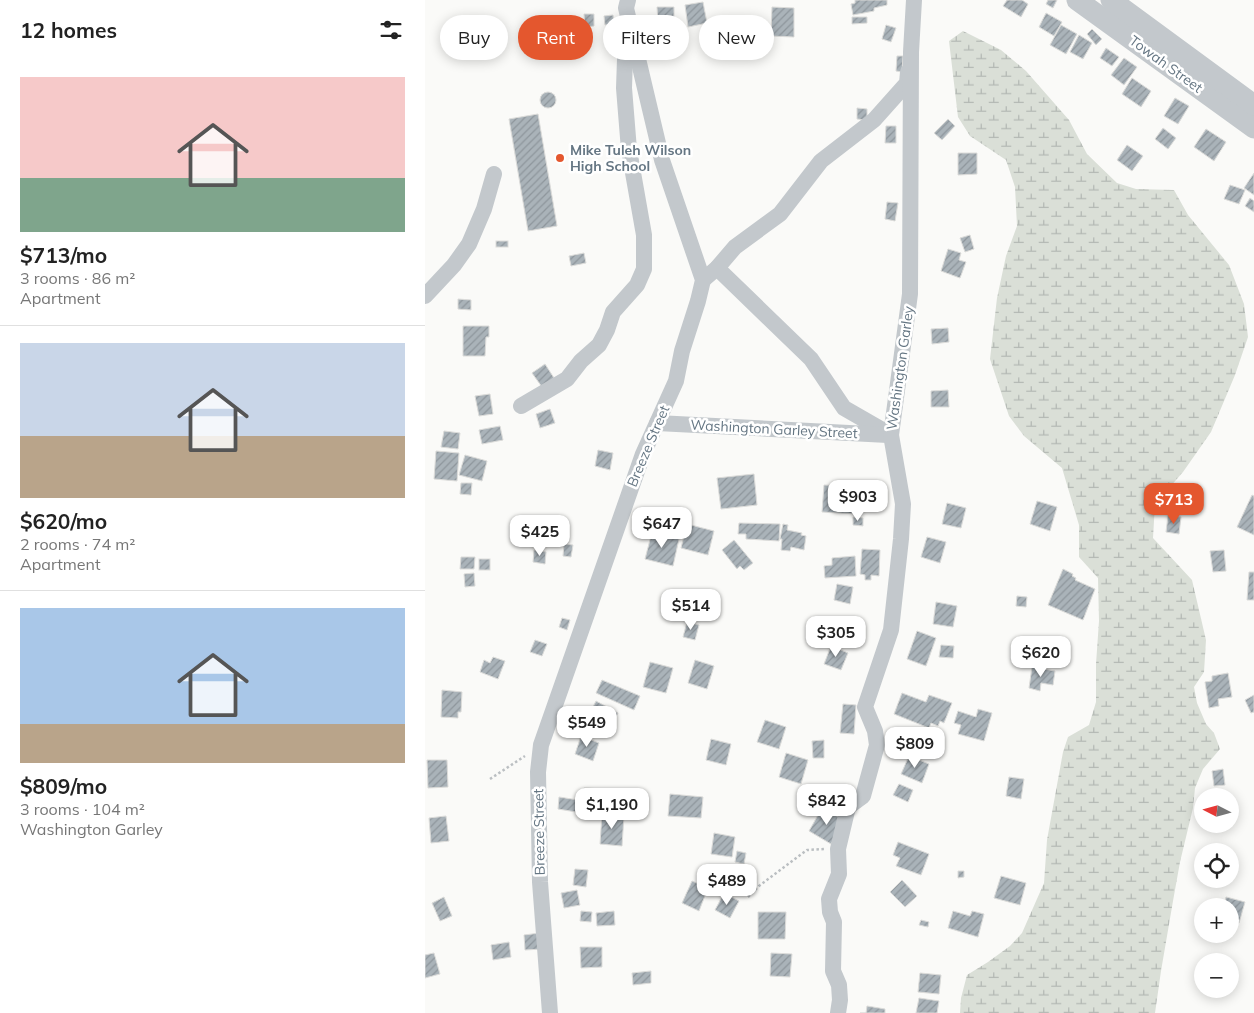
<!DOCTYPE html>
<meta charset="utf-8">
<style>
body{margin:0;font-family:Mulish,sans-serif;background:#f2f2f2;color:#222;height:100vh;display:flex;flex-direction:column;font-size:19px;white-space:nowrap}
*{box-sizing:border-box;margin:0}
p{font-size:16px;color:#767676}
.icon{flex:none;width:28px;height:28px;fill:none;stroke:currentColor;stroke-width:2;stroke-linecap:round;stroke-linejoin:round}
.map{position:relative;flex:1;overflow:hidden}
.side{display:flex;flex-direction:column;background:#fff;width:425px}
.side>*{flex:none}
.top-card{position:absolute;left:15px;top:15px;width:475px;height:45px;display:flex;gap:10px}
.needle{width:32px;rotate:276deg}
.fabs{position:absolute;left:769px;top:788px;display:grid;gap:10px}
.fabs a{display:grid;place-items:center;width:45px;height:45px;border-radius:50%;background:#fff;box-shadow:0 2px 12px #0003;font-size:25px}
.price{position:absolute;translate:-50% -42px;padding:0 11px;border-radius:10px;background:#fff;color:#222;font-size:16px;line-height:32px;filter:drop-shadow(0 1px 2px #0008)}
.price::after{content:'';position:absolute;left:50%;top:30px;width:15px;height:11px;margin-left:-8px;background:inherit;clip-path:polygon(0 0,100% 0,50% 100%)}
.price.current{background:#e4572e;color:#fff}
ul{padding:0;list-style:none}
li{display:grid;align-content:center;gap:10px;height:265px;padding:0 20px}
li+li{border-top:1px solid #e0e0e0}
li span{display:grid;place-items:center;height:155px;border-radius:0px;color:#555}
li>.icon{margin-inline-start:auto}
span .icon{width:90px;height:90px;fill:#fffc;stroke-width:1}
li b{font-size:21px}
h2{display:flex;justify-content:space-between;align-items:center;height:60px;padding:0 20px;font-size:21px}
.chip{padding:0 18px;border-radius:22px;background:#fff;box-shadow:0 2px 12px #0003;font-size:18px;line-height:45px}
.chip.current{background:#e4572e;color:#fff}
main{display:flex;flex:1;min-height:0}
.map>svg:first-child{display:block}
.wetland{fill:url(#wetland-marsh)}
.building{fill:url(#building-hatch);stroke:#dcdcda}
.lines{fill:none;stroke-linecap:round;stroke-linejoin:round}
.path{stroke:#bbbfc2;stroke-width:2.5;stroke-dasharray:2.5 2.5;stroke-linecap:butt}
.minor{stroke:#c3c8cc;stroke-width:16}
.tertiary{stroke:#c3c8cc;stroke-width:21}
.poi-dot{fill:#e4572e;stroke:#fff;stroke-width:2}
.labels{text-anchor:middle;stroke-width:5;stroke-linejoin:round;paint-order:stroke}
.street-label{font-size:14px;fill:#657683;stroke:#fff}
.poi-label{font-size:14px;font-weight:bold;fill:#657683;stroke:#fff;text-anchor:start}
</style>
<main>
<section class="side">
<h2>12 homes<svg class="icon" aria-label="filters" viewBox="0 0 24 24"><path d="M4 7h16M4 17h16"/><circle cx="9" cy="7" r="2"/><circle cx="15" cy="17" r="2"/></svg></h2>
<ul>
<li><span style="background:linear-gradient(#f6c9c9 65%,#7fa58c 0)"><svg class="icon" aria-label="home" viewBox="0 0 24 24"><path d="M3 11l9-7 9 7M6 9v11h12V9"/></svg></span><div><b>$713/mo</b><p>3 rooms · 86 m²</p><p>Apartment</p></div></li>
<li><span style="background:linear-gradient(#c9d6e8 60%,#b9a48a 0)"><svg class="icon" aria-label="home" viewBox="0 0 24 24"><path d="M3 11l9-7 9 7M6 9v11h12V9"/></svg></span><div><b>$620/mo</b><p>2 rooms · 74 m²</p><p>Apartment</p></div></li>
<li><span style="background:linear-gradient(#a9c7e8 75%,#b9a48a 0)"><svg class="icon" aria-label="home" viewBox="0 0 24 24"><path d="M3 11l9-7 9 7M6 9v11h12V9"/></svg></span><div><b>$809/mo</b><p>3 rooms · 104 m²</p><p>Washington Garley</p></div></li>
</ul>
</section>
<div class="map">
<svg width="829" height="1013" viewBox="0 0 829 1013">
<defs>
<pattern id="wetland-marsh" width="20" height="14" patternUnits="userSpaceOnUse" patternTransform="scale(1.25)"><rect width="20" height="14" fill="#dadfd7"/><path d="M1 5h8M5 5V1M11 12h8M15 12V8" fill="none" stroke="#b4b9b4"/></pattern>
<pattern id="building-hatch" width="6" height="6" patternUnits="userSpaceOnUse" patternTransform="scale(1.25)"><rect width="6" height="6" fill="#aab3b9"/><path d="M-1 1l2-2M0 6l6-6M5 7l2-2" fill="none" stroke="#8e969c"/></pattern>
</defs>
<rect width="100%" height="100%" fill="#fafaf8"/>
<!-- wetland -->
<path class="wetland" d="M538,31L576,50L601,71L644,120L662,154L692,183L711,189L749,190L763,215L804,265L819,304L823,337L810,375L786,432L758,472L730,504L728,538L767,580L781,640L779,672L769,687L772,703L781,724L789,733L795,749L778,769L770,788L768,808L755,862L748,901L736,971L730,1013H535L536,998L542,975L563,962L585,946L597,933L619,883L622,840L638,752L643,737L664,725L671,702V664L674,621L673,578L654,557V525L637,468L599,436L584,416L565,359L572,298L581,256L592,226L590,187L581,160L545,136L533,117L524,41Z"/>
<!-- building -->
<g class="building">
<path d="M430,0H462V5L449,8V11L428,15L426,4L430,3Z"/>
<path d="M582,0H597L603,4L596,17L578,6Z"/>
<path d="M623,0H632L628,8L621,4Z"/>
<path d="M278,2L282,23L263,27L260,5Z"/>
<path d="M232,7H249V21L233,22Z"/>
<path d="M347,7L369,8V37L346,36Z"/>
<path d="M621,13L637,22L629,36L614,27Z"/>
<path d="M159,14H169V26L160,27Z"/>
<path d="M188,15L189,24L180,25L179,16Z"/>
<path d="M427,17H442V23L427,24Z"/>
<path d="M461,25L471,28L466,42L457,39Z"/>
<path d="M636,25L652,34L641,54L625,45Z"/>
<path d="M667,29L677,39L671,45L662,34Z"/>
<path d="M654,35L667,43L658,59L645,52Z"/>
<path d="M681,48L694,57L687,66L675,58Z"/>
<path d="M472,56H478L477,72L471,71Z"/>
<path d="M699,58L712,67L699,85L686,75Z"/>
<path d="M707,78L726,91L716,107L697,94Z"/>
<circle cx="123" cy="100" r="8"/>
<path d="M750,98L764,106L753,124L739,116Z"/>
<path d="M432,108L442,109V120L432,119Z"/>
<path d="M113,114L132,226L103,231L84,119Z"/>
<path d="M523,119L530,126L517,140L509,133Z"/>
<path d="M461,126H471V143H460Z"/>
<path d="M738,128L751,138L743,149L730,139Z"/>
<path d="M781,129L801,142L789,161L769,147Z"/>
<path d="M702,145L718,156L707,171L692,160Z"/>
<path d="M533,153H552V174L533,175Z"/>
<path d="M829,173V195L819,188Z"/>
<path d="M805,185L820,190L814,204L799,199Z"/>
<path d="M825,198L829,201V212L820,206Z"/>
<path d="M462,202L473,203L470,221L460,219Z"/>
<path d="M545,235L549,249L540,252L535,238Z"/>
<rect x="71" y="241" width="12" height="6"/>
<path d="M523,249L536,253L534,260L541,262L535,278L516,271Z"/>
<path d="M159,253L161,263L146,266L144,256Z"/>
<path d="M33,299L46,300V310L33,309Z"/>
<path d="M38,326H64V337H61L60,356H38Z"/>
<path d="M523,328L524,342L507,344L506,329Z"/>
<path d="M120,364L129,378L117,387L107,373Z"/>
<path d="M523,390L524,407H506V391Z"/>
<path d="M65,394L68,414L54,416L50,396Z"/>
<path d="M125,409L130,423L115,428L111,414Z"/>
<path d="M75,426L78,440L57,444L54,430Z"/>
<path d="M19,431L35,433L33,449L16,447Z"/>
<path d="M173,450L188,453L185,470L170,466Z"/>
<path d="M11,451L34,453L32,481L9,479Z"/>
<path d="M40,455L62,461L57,481L34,475Z"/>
<path d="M329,474L332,505L296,509L292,478Z"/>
<path d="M36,483H47L46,495L35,494Z"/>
<path d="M399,485L434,487V491L446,492L445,510L434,509V514L397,512Z"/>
<path d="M827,495L829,496V535L812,527Z"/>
<path d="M612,501L632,507L625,531L605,524Z"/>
<path d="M522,503L541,508L536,528L517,524Z"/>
<path d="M743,516L756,517L754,534L741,532Z"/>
<path d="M428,517L438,518V526L428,525Z"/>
<path d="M314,523L355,524L354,541L321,539V534H313Z"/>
<path d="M262,524L289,531L283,555L256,548Z"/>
<path d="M358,524L363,525L362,530L377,533L376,535L381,536L379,550L366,547L365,551L356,550L357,539H355Z"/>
<path d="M227,532L254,539L248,566L220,559Z"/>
<path d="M502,537L521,542L515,563L496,557Z"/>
<path d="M309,540L328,563L319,570L315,566L312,569L297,550Z"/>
<path d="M139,544L148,545L146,557L138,556Z"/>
<path d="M437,549L455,550L454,576L446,575V580H440V575L435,574Z"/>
<path d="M109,550L121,552L120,564L108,562Z"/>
<path d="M799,550L801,571L788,572L785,551Z"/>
<path d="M430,556L431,576L400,578L399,566L407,565V558Z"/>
<path d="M36,557H50L49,569H35Z"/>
<rect x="54" y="559" width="11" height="11"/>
<path d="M638,569L648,574L647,576L651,578L650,580L670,589L658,620L623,605Z"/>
<path d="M824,572H829V600H822Z"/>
<path d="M49,573L50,586L40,587L39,574Z"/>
<path d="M412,584L428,587L425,604L409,600Z"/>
<path d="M592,596L602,597L601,607L591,606Z"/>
<path d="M511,602L532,606L528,627L508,624Z"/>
<path d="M137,618L145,620L142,630L134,627Z"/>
<path d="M262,622L274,625L270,640L258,637Z"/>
<path d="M492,631L511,638L501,666L482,659Z"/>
<path d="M110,640L122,644L117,656L105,652Z"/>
<path d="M516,645L529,646L528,658L514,657Z"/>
<path d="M406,646L423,653L416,670L399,664Z"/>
<path d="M68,657L80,661L73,679L55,672L59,660L65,663Z"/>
<path d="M270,660L289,666L282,689L263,683Z"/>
<path d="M225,662L248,668L241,693L218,687Z"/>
<path d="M607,667L630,671L628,685L616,683L615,691L604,688Z"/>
<path d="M803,673L807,697L793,699L794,706L784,708L780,682L787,681V676Z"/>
<path d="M177,680L215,696L209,710L171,693Z"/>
<path d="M17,690L37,692L36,712H33V718L16,717Z"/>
<path d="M477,693L501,702L504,695L527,703L519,723L515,721L513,726L506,723L504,728L469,714Z"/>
<path d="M829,695V712L826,713L820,700Z"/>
<path d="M171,701L193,713L184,729L163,717Z"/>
<path d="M418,704L431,705L429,734L415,733Z"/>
<path d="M553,709L567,713L559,741L533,734L536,725L529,723L533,711L551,717Z"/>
<path d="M340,720L361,727L354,749L332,742Z"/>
<path d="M156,736L174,743L168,761L150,754Z"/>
<path d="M286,739L306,744L301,765L281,760Z"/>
<path d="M399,740V758H388L387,741Z"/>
<path d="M361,753L383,760L376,784L354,777Z"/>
<path d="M484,756L504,764L497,783L476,774Z"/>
<path d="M2,760H22L23,787L3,788Z"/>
<path d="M798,769L800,785L789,786L787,771Z"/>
<path d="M584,777L599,779L596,799L581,796Z"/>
<path d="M474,784L488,790L483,802L468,795Z"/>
<path d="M159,788L179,789L178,810L158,809Z"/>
<path d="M245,794L278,797L276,818L243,816Z"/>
<path d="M134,797L153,800L151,812L133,809Z"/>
<path d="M397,808L419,820L406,844L384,831Z"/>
<path d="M177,814L199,816L197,846L175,844Z"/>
<path d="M21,816L24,841L6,843L4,818Z"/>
<path d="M289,833L310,837L307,857L286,854Z"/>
<path d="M473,842L504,854L496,875L471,866L475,858L468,855Z"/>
<path d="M312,851L321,853L319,864L310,862Z"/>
<path d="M150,869L163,870L161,887L148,885Z"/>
<path d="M533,871H539V877L533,878Z"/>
<path d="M576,876L601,883L595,905L569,898Z"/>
<path d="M477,880L492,896L480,907L465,892Z"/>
<path d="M267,881L283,888L274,911L257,903Z"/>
<path d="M152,890L155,905L139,908L136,893Z"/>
<path d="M299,893L314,901L305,918L290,910Z"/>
<path d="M19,897L27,916L15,921L7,903Z"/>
<path d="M801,897L820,902L814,923L805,921V906H799Z"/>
<path d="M156,911L167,912L166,922L155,921Z"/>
<path d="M189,911L190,925L172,926L171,913Z"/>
<path d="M528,911L545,916L547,911L559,914L553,937L523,928Z"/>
<path d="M333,912H361L360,939H333Z"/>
<path d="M496,920L504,922L503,927L494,925Z"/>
<path d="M115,933L117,949L100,950L99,935Z"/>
<path d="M84,942L86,957L68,960L66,945Z"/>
<path d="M155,947H177V967L156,968Z"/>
<path d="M9,953L15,974L0,978V955Z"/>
<path d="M346,953L367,954L365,977L345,976Z"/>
<path d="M226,971V983L208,985L207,973Z"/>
<path d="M495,973L516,975L514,994L493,992Z"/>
<path d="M494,998L514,1001L512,1013H491Z"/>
<path d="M442,1006L460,1009V1013H435H441Z"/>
</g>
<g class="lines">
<!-- path -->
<g class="path">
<path d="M65,779L100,756"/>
<path d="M323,897L334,886L382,850L399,849"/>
</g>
<!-- minor -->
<g class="minor">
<path d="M292,268L386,359L419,408L466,435"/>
<path d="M278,280L292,268L310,247L355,214L396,161L449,120L482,83L483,72"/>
<path d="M0,296L29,265L44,244L59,209L69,174"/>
<path d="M96,406L142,379L156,361L174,345L182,330L188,312L212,285L219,269V235L204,150L199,88L201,30"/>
<path d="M232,423L463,435"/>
<path d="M125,1013L115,882L113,772L116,745L218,454L251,381L257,351L273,301L278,280L237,160L201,8L203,0"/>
<path d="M413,1013L415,1000L414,985L408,971L409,922L405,912L404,899L414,874L413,849L423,807L438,796L452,745L450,731L440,707L466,630L476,539L478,504L466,435L485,294L486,52L489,0"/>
</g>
<!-- tertiary -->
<g class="tertiary">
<path d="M652,0L829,128"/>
<path d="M686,0L829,105"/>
</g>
</g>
<!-- markers -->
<circle class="poi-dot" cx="135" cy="158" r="5"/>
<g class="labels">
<!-- street labels -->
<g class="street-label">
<text transform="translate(741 64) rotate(36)" y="5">Towah Street</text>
<text transform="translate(475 368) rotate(-82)" y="5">Washington Garley</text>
<text transform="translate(349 429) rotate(3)" y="5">Washington Garley Street</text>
<text transform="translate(223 446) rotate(-67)" y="5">Breeze Street</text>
<text transform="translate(114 832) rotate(-91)" y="5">Breeze Street</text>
</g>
<!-- poi labels -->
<g class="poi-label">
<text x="145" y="155">Mike Tuleh Wilson<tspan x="145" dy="16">High School</tspan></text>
</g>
</g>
</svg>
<div class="fabs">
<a><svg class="needle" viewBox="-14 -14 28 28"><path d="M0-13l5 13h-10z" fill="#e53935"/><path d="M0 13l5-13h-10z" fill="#767676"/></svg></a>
<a><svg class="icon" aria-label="locate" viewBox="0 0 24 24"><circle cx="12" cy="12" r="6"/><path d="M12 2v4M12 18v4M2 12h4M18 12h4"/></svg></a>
<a>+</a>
<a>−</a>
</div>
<b class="price" style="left:433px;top:522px">$903</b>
<b class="price current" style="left:749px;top:525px">$713</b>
<b class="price" style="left:237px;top:549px">$647</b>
<b class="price" style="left:115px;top:557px">$425</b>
<b class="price" style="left:266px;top:631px">$514</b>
<b class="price" style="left:411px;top:658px">$305</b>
<b class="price" style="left:616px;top:678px">$620</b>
<b class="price" style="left:162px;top:748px">$549</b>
<b class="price" style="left:490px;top:769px">$809</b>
<b class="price" style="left:402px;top:826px">$842</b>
<b class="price" style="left:187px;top:830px">$1,190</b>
<b class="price" style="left:302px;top:906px">$489</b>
<div class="top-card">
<a class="chip">Buy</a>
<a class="chip current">Rent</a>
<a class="chip">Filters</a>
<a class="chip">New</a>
</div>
</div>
</main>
